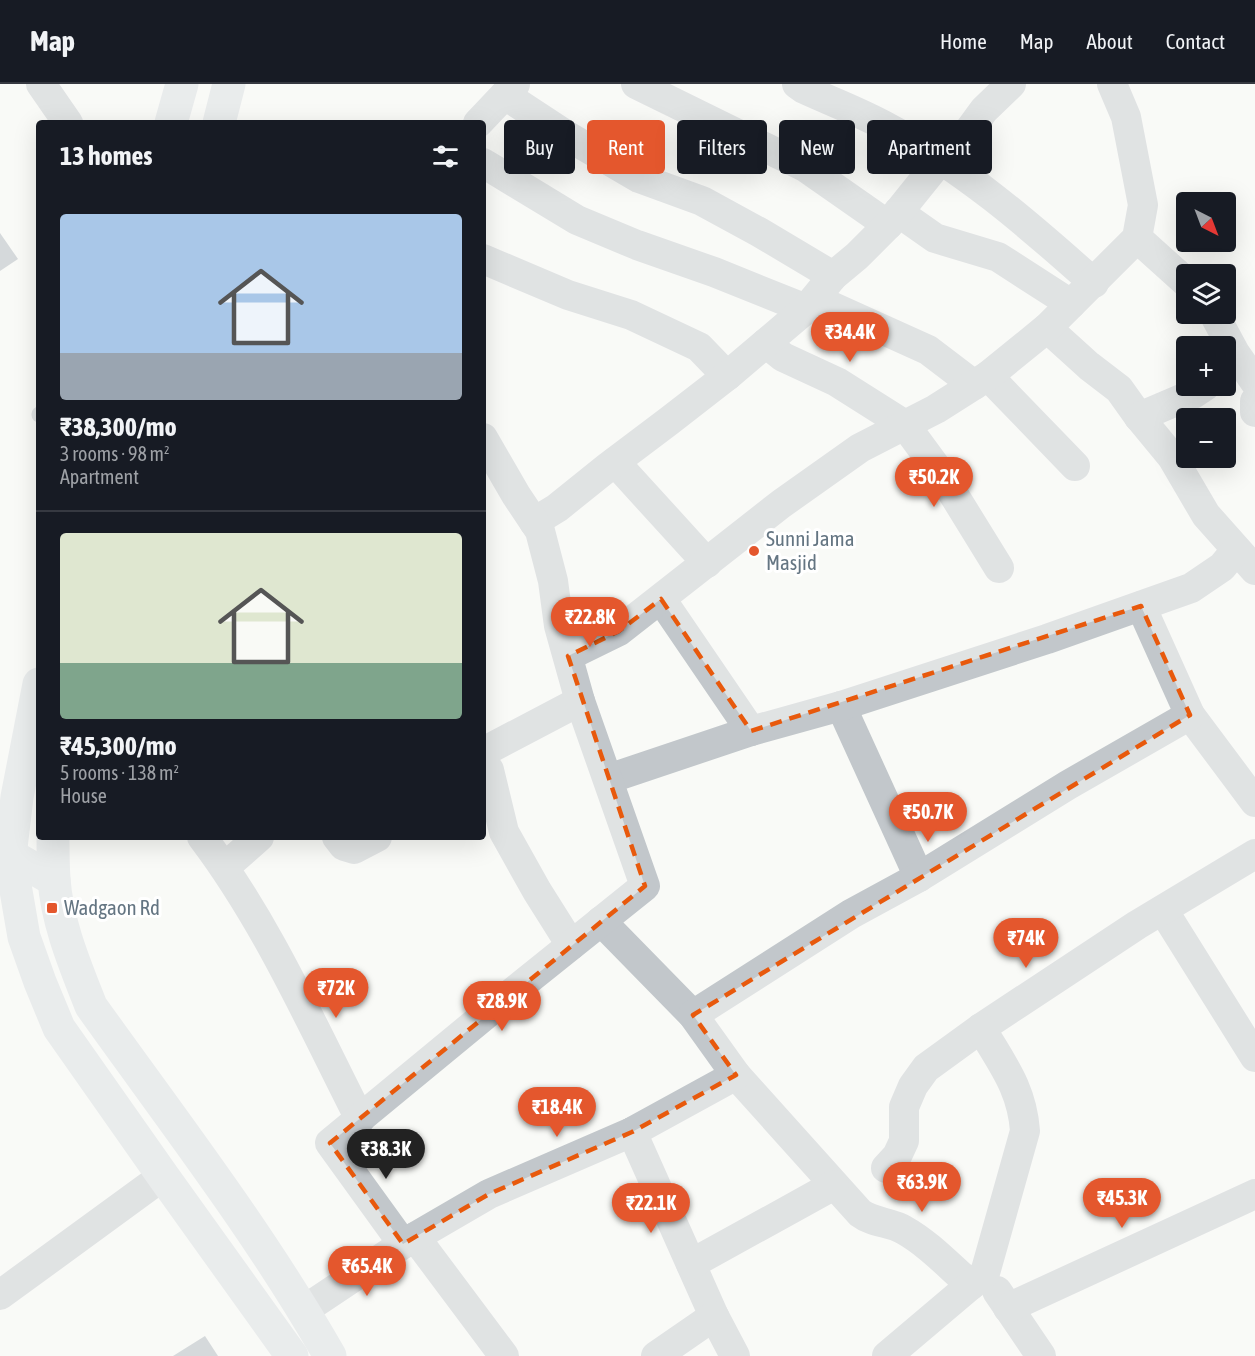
<!DOCTYPE html>
<meta charset="utf-8">
<style>
body{margin:0;font-family:"Asap Condensed",sans-serif;background:#242831;color:#f1f3f6;height:100vh;display:flex;flex-direction:column;font-size:22px;white-space:nowrap}
*{box-sizing:border-box;margin:0}
p{font-size:20px;color:#9ea1a6}
.icon{flex:none;width:33px;height:33px;fill:none;stroke:currentColor;stroke-width:2;stroke-linecap:round;stroke-linejoin:round}
.map{position:relative;flex:1;overflow:hidden}
.drawer{position:absolute;left:36px;top:36px;width:450px;height:720px;display:flex;flex-direction:column;background:#171b24;border-radius:6px;box-shadow:0 6px 24px #0002}
.drawer>*{flex:none}
.top-card{position:absolute;left:504px;top:36px;width:570px;height:54px;display:flex;gap:12px}
.needle{width:39px;rotate:138deg}
.tools{position:absolute;left:1176px;top:108px;display:grid;gap:12px}
.tools a{display:grid;place-items:center;width:60px;height:60px;border-radius:6px;background:#171b24;box-shadow:0 6px 24px #0002;font-size:30px}
.price{position:absolute;translate:-50% -51px;padding:0 14px;border-radius:21px;background:#e4572d;color:#fff;font-size:20px;line-height:39px;filter:drop-shadow(0 2px 3px #0008)}
.price::after{content:'';position:absolute;left:50%;top:36px;width:18px;height:14px;margin-left:-9px;background:inherit;clip-path:polygon(0 0,100% 0,50% 100%)}
.price.active{background:#222;color:#fff}
ul{padding:0;list-style:none}
li{display:grid;align-content:center;gap:12px;height:318px;padding:0 24px}
li+li{border-top:2px solid #363941}
li span{display:grid;place-items:center;height:186px;border-radius:6px;color:#555}
li>.icon{margin-inline-start:auto}
span .icon{width:108px;height:108px;fill:#fffc;stroke-width:1}
li b{font-size:26px}
h2{display:flex;justify-content:space-between;align-items:center;height:72px;padding:0 24px;font-size:26px}
.chip{padding:0 21px;border-radius:6px;background:#171b24;box-shadow:0 6px 24px #0002;font-size:21px;line-height:54px}
.chip.active{background:#e4572d;color:#fff}
header{display:flex;align-items:center;gap:36px;box-sizing:border-box;height:84px;padding:0 30px;background:#171b24;border-bottom:2px solid #363941}
header strong{font-size:28px}
nav{display:flex;gap:33px;margin-inline-start:auto;font-size:21px}
.map>svg:first-child{display:block}
.building{fill:#a9b2b8}
.lines{fill:none;stroke-linecap:round;stroke-linejoin:round}
.lane{stroke:#c2c7cb;stroke-width:15}
.street{stroke:#c2c7cb;stroke-width:30}
.secondary{stroke:#d6dbde;stroke-width:33}
.primary{stroke:#d6dbde;stroke-width:33}
.marked{fill:none;stroke:#e8590c;stroke-width:4.5;stroke-dasharray:12 8;stroke-linejoin:round}
.poi-dot{fill:#e4572d;stroke:#fff;stroke-width:2}
.labels{text-anchor:middle;stroke-width:6;stroke-linejoin:round;paint-order:stroke}
.poi-label{font-size:21px;fill:#647582;stroke:#fff;text-anchor:start}
</style>
<header>
<strong>Map</strong>
<nav><a>Home</a><a>Map</a><a>About</a><a>Contact</a></nav>
</header>
<div class="map">
<svg width="1255" height="1272" viewBox="0 0 1255 1272">
<rect width="100%" height="100%" fill="#f9faf7"/>
<!-- building -->
<g class="building">
<path d="M0,149L18,175L0,187Z"/>
<path d="M205,1252L218,1272H173Z"/>
</g>
<g class="lines">
<!-- lane -->
<path class="lane" d="M39,331V330"/>
<!-- street -->
<g class="street">
<path d="M41,0L68,39"/>
<path d="M636,0L805,83L888,141"/>
<path d="M797,0L804,5C830,17 857,27 883,41C961,82 1028,140 1094,199"/>
<path d="M505,11L569,53L639,94L702,117L759,148L833,192"/>
<path d="M478,39L515,0"/>
<path d="M483,79L577,136L637,161L714,188L806,225"/>
<path d="M898,128L935,154L998,173L1071,220"/>
<path d="M1137,154L1186,198"/>
<path d="M483,175L568,211L631,231L699,263L727,292"/>
<path d="M815,215L928,266L974,301"/>
<path d="M1214,230L1235,269L1255,298"/>
<path d="M1047,244L1089,282L1119,305L1139,333L1172,373L1206,431L1255,486"/>
<path d="M766,259L783,273L837,298L905,341L941,390L999,484"/>
<path d="M988,292L1075,382"/>
<path d="M1255,317V328"/>
<path d="M1139,333L1193,310L1205,302"/>
<path d="M615,378L707,479"/>
<path d="M534,438L557,424L608,383L669,337L727,292L806,225L833,192L857,172L888,141L941,75L965,52L984,26L1011,0"/>
<path d="M661,515L751,647"/>
<path d="M1141,522L1190,631L1255,718"/>
<path d="M568,572L619,547L781,420L860,364L936,325L988,292L1047,244L1137,154L1143,121L1126,33L1112,0"/>
<path d="M841,622L919,793"/>
<path d="M483,668L580,617"/>
<path d="M483,678L489,686L504,748L537,807L571,861"/>
<path d="M608,695L751,647L841,622L1047,555L1191,504L1222,483L1236,466"/>
<path d="M202,753C267,839 311,939 360,1035"/>
<path d="M337,753L344,762L354,765L377,753"/>
<path d="M225,783L259,753"/>
<path d="M1163,826L1255,973"/>
<path d="M601,837L693,931L736,991L860,1129C873,1139 891,1138 904,1146C929,1160 950,1183 971,1201"/>
<path d="M693,931L851,830L919,793L1068,701L1190,631"/>
<path d="M632,1048L714,1232L735,1272"/>
<path d="M886,1084L897,1072L904,1057V1023L913,1002L926,984L981,944L1137,841L1255,770"/>
<path d="M415,1153L504,1272"/>
<path d="M403,1160L330,1059L524,899L645,802L580,617L559,542L553,497L540,447L516,411L483,354"/>
<path d="M691,1180L834,1101"/>
<path d="M997,1207L1041,1272"/>
<path d="M0,1211L163,1092"/>
<path d="M1008,1224L1255,1110"/>
<path d="M304,1226L403,1160L489,1110L632,1048L736,991"/>
<path d="M656,1272L714,1232"/>
<path d="M887,1272L985,1189L1025,1047C1022,1004 1002,980 981,944"/>
</g>
<!-- secondary -->
<path class="secondary" d="M0,765L54,796"/>
<!-- primary -->
<g class="primary">
<path d="M171,39L182,0"/>
<path d="M219,39L229,0"/>
<path d="M39,600L17,713L10,772L24,853L40,898L59,944L163,1092L292,1272"/>
<path d="M53,753C53,767 53,781 54,795C57,839 75,881 91,922C173,1037 260,1149 330,1272"/>
</g>
</g>
<!-- marked area -->
<path d="M0 0H1255V1272H0ZM661,515L751,647L1141,522L1190,631L693,931L736,991L632,1048L489,1110L403,1160L330,1059L645,802L568,572L619,547Z" fill="#f9faf7" fill-opacity=".55" fill-rule="evenodd"/>
<path class="marked" d="M661,515L751,647L1141,522L1190,631L693,931L736,991L632,1048L489,1110L403,1160L330,1059L645,802L568,572L619,547Z"/>
<!-- markers -->
<g class="poi-dot">
<circle cx="754" cy="467" r="6"/>
<rect x="46" y="818" width="12" height="12" rx="3"/>
</g>
<g class="labels">
<!-- poi labels -->
<g class="poi-label">
<text x="766" y="462">Sunni Jama<tspan x="766" dy="24">Masjid</tspan></text>
<text x="64" y="831">Wadgaon Rd</text>
</g>
</g>
</svg>
<div class="tools">
<a><svg class="needle" viewBox="-14 -14 28 28"><path d="M0-13l5 13h-10z" fill="#e53935"/><path d="M0 13l5-13h-10z" fill="#9ea1a6"/></svg></a>
<a><svg class="icon" aria-label="layers" viewBox="0 0 24 24"><path d="M12 4l9 5-9 5-9-5zM3 14l9 5 9-5"/></svg></a>
<a>+</a>
<a>−</a>
</div>
<b class="price" style="left:850px;top:279px">₹34.4K</b>
<b class="price" style="left:934px;top:424px">₹50.2K</b>
<b class="price" style="left:590px;top:564px">₹22.8K</b>
<b class="price" style="left:928px;top:759px">₹50.7K</b>
<b class="price" style="left:1026px;top:885px">₹74K</b>
<b class="price" style="left:336px;top:935px">₹72K</b>
<b class="price" style="left:502px;top:948px">₹28.9K</b>
<b class="price" style="left:557px;top:1054px">₹18.4K</b>
<b class="price active" style="left:386px;top:1096px">₹38.3K</b>
<b class="price" style="left:922px;top:1129px">₹63.9K</b>
<b class="price" style="left:1122px;top:1145px">₹45.3K</b>
<b class="price" style="left:651px;top:1150px">₹22.1K</b>
<b class="price" style="left:367px;top:1213px">₹65.4K</b>
<div class="top-card">
<a class="chip">Buy</a>
<a class="chip active">Rent</a>
<a class="chip">Filters</a>
<a class="chip">New</a>
<a class="chip">Apartment</a>
</div>
<section class="drawer">
<h2>13 homes<svg class="icon" aria-label="filters" viewBox="0 0 24 24"><path d="M4 7h16M4 17h16"/><circle cx="9" cy="7" r="2"/><circle cx="15" cy="17" r="2"/></svg></h2>
<ul>
<li><span style="background:linear-gradient(#a9c7e8 75%,#9aa5b1 0)"><svg class="icon" aria-label="home" viewBox="0 0 24 24"><path d="M3 11l9-7 9 7M6 9v11h12V9"/></svg></span><div><b>₹38,300/mo</b><p>3 rooms · 98 m²</p><p>Apartment</p></div></li>
<li><span style="background:linear-gradient(#dfe7d0 70%,#7fa58c 0)"><svg class="icon" aria-label="home" viewBox="0 0 24 24"><path d="M3 11l9-7 9 7M6 9v11h12V9"/></svg></span><div><b>₹45,300/mo</b><p>5 rooms · 138 m²</p><p>House</p></div></li>
</ul>
</section>
</div>
